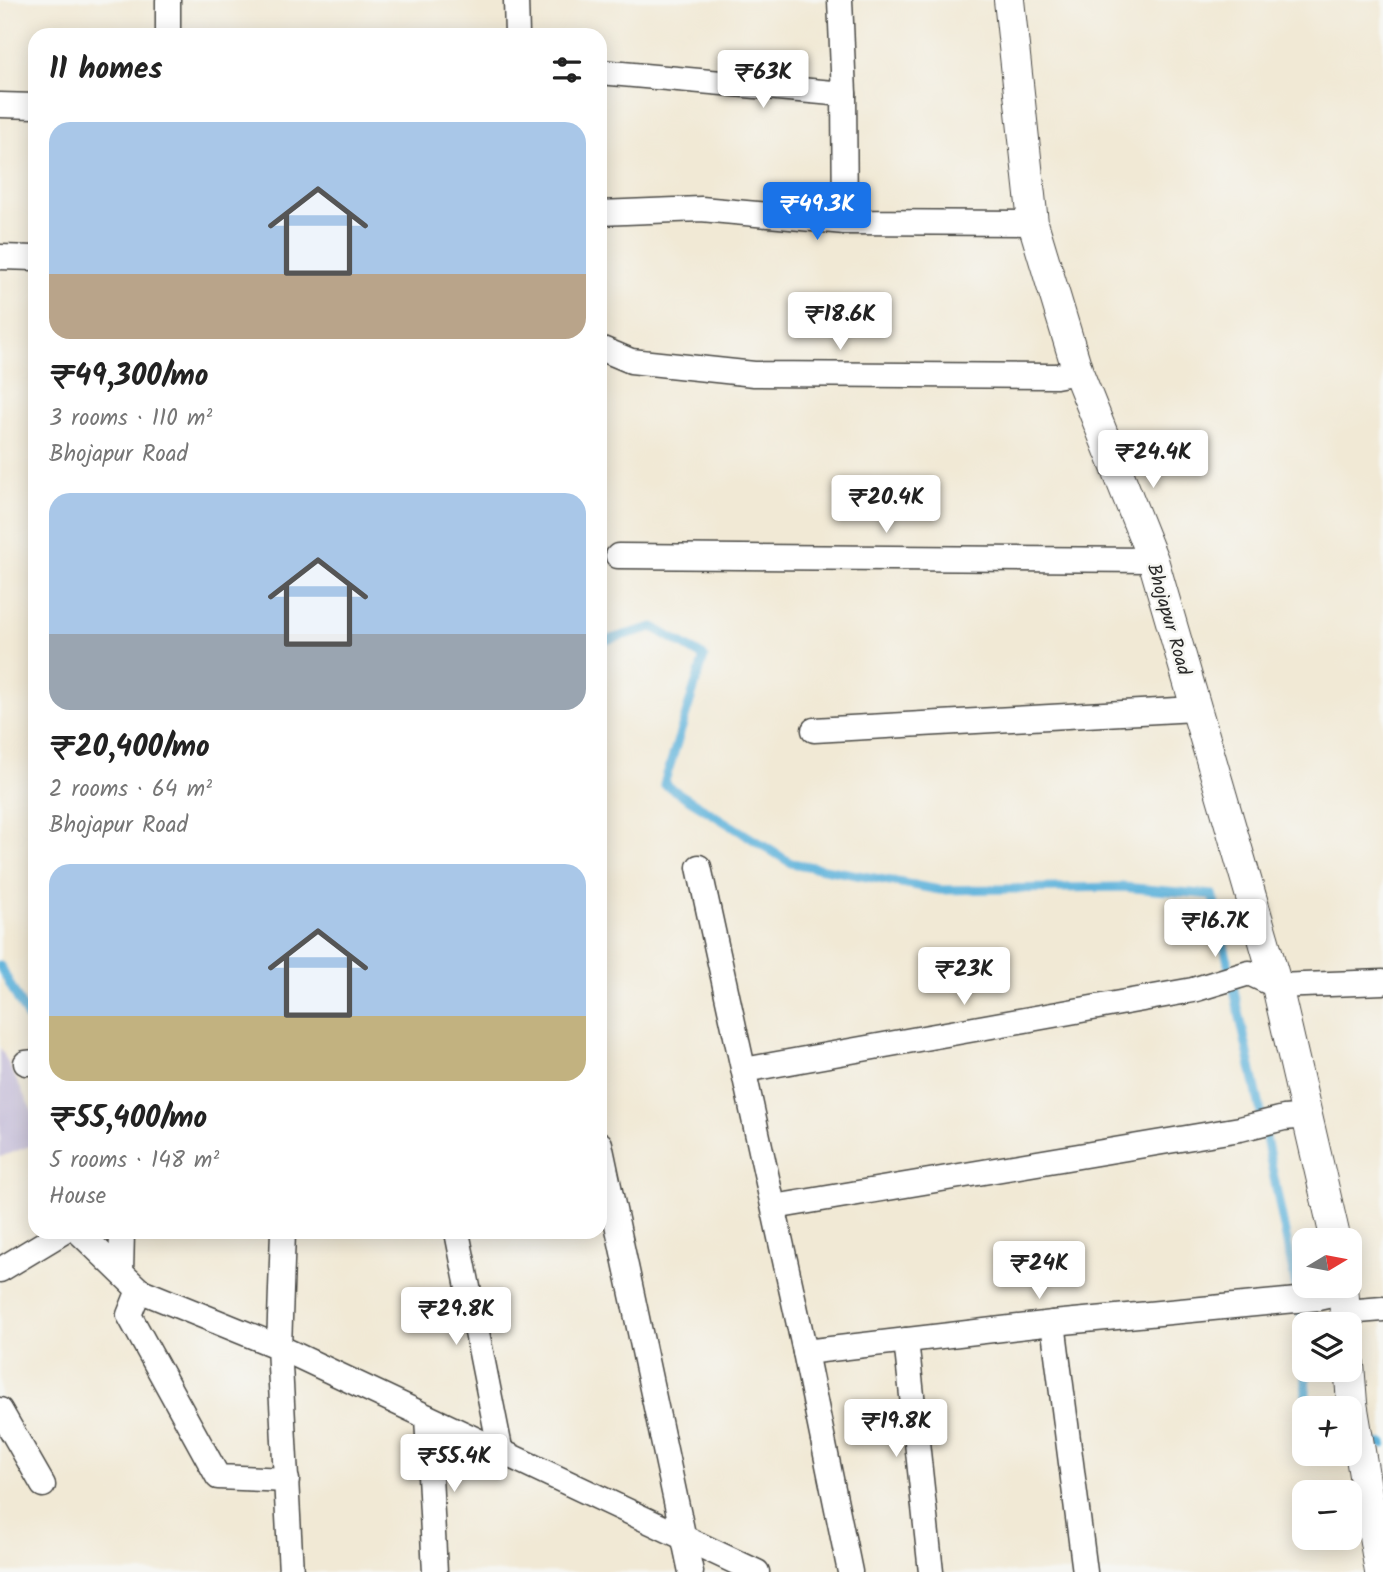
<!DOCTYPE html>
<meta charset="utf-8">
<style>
body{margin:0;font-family:Kalam,sans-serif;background:#f6f6f6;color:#222;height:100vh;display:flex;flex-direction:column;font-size:26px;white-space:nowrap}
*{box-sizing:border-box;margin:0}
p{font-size:23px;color:#767676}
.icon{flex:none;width:38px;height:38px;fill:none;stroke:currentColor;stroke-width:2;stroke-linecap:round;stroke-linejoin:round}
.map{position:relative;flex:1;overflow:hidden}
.details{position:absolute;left:28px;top:28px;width:579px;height:1211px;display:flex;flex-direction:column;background:#fff;border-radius:21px;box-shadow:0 4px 18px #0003}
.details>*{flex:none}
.needle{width:46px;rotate:80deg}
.controls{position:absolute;left:1292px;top:1228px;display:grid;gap:14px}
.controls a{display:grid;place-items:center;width:70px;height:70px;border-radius:14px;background:#fff;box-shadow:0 4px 18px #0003;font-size:35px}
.price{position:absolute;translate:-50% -60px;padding:0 16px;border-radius:7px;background:#fff;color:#222;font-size:23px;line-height:46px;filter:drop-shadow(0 2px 4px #0008)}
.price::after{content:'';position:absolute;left:50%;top:42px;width:21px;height:16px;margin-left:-10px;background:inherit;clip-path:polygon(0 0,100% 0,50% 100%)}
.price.active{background:#1a73e8;color:#fff}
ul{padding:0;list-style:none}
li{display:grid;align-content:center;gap:14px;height:371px;padding:0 21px}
li span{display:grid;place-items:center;height:217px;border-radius:21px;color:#555}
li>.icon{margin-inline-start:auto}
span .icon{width:126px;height:126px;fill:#fffc;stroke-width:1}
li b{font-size:30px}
h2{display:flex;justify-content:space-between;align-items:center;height:84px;padding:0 21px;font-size:30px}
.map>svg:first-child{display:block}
.industrial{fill:#c7c0d9}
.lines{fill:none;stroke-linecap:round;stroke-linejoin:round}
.stream{stroke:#5fb3db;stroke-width:9}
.minor-casing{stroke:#494844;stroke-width:27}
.tertiary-casing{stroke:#494844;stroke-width:32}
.minor{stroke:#fff;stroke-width:24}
.tertiary{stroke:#fff;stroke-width:30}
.labels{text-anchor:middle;stroke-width:5;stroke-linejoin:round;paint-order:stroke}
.street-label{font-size:19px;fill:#2b2b2b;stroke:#f6f6f2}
</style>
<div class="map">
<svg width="1383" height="1572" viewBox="0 0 1383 1572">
<rect width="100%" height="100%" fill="#f6f6f2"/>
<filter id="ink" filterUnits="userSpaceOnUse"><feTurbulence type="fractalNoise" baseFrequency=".0143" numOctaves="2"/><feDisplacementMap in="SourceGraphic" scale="14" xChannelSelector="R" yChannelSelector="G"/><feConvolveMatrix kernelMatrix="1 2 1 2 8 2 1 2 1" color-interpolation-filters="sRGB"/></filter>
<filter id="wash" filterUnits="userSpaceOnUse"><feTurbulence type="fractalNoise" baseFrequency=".00686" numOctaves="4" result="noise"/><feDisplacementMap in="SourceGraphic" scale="28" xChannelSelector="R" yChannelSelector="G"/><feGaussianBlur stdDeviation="1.57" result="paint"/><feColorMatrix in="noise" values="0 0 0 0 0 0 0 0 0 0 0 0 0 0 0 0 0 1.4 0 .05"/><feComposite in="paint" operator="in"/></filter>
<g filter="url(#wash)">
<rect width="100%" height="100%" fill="#f1e9d5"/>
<!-- industrial -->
<path class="industrial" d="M0,1047L35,1117V1144L0,1157Z"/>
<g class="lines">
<!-- stream -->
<g class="stream">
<path d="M600,642L653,627L704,657L664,784L791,863L940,890L1122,887L1213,895L1259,1103L1304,1327"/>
<path d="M0,966L35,1031"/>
<path d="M1306,1370V1409"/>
<path d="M1365,1442L1383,1444"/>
</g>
</g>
</g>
<g filter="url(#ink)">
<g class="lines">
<defs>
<g id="minor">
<path d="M516,0L517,35"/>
<path d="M840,0L844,94"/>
<path d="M168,35V0"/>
<path d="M600,72L844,94L845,222"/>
<path d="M0,105L35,106"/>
<path d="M600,213L701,209L845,222L1033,223"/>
<path d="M0,257L35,258"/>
<path d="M600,348L631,361L754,374L1056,376L1078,372"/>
<path d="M618,556L1153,560"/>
<path d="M814,730L1195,709"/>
<path d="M699,867L805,1352L850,1572"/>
<path d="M26,1063L35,1062"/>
<path d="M744,1070L1193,990L1249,973L1277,986L1383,982"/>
<path d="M600,1144L691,1572"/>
<path d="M774,1207L1240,1129L1284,1118L1308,1116"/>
<path d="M79,1232L139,1290L279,1347L757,1572"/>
<path d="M283,1232L279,1347L291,1572"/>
<path d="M457,1232L501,1453"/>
<path d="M0,1270L63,1232"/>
<path d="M121,1272L122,1232"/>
<path d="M139,1290L129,1315L218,1477L287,1480"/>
<path d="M1346,1312L1383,1309"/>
<path d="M1053,1323L1085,1572"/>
<path d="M906,1340L931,1572"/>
<path d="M805,1352L1053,1323L1318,1298L1344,1292"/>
<path d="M0,1410L43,1485"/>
<path d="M427,1417L435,1572"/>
</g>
<g id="tertiary">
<path d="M1009,0L1033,223L1078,372L1153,560L1277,986L1336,1241"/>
<path d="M1343,1286L1346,1325"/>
<path d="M1349,1364L1352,1403L1380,1572"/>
</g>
</defs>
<!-- minor casing -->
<use href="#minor" class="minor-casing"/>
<!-- tertiary casing -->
<use href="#tertiary" class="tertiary-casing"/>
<!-- minor -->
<use href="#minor" class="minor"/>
<!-- tertiary -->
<use href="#tertiary" class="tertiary"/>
</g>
</g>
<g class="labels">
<!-- street labels -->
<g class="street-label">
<text transform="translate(1170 619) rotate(74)" y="7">Bhojapur Road</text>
</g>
</g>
</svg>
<div class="controls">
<a><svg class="needle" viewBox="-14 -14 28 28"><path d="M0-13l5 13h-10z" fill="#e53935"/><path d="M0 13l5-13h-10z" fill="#767676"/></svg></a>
<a><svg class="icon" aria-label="layers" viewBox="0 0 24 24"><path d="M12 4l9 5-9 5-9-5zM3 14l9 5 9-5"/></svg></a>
<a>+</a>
<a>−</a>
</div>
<b class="price" style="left:763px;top:110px">₹63K</b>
<b class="price active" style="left:817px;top:242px">₹49.3K</b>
<b class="price" style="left:840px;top:352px">₹18.6K</b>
<b class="price" style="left:1153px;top:490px">₹24.4K</b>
<b class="price" style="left:886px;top:535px">₹20.4K</b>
<b class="price" style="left:1215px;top:959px">₹16.7K</b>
<b class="price" style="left:964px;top:1007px">₹23K</b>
<b class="price" style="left:1039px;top:1301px">₹24K</b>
<b class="price" style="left:456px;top:1347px">₹29.8K</b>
<b class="price" style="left:896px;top:1459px">₹19.8K</b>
<b class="price" style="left:454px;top:1494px">₹55.4K</b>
<section class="details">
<h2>11 homes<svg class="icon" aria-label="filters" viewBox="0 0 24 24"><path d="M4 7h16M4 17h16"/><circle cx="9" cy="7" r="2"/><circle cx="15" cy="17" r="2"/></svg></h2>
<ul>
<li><span style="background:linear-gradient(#a9c7e8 70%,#b9a48a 0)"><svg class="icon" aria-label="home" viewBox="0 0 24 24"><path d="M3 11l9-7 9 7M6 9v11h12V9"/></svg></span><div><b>₹49,300/mo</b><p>3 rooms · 110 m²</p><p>Bhojapur Road</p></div></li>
<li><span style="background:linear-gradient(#a9c7e8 65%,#9aa5b1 0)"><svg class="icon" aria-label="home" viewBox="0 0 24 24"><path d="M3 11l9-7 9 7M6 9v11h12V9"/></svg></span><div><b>₹20,400/mo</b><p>2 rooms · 64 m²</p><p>Bhojapur Road</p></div></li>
<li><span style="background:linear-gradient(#a9c7e8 70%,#c2b280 0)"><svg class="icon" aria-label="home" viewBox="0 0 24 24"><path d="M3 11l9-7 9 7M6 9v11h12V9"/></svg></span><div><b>₹55,400/mo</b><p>5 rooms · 148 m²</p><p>House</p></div></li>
</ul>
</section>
</div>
